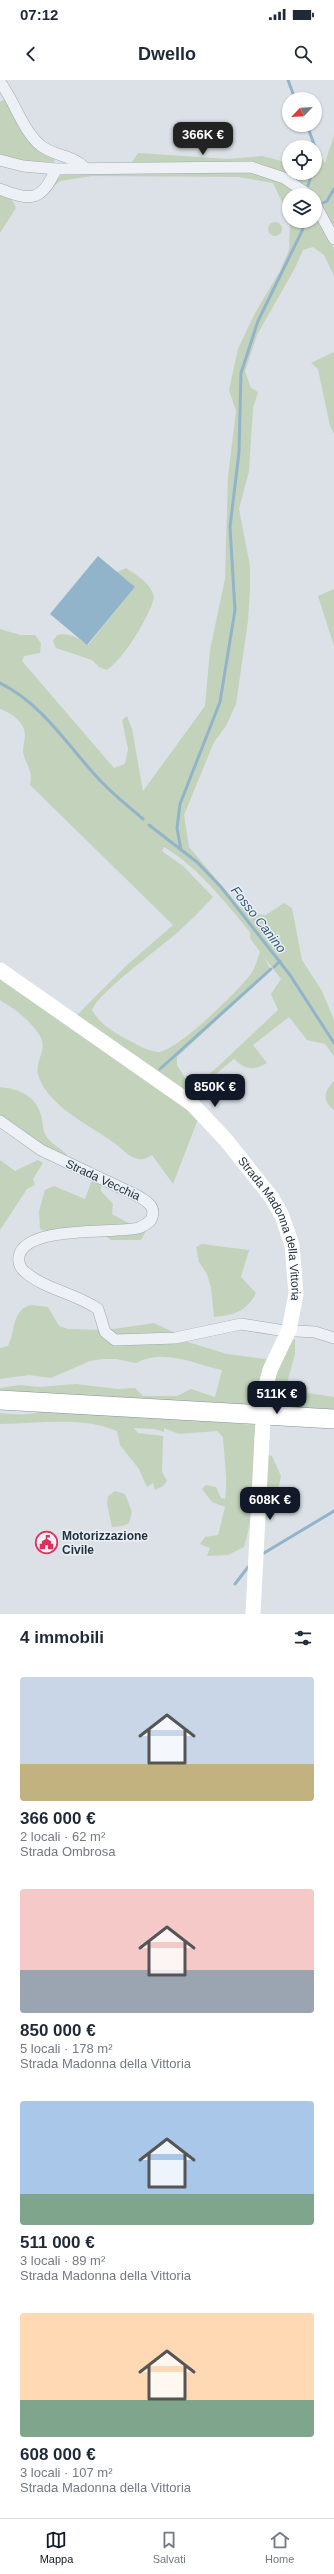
<!DOCTYPE html>
<html lang="it">
<meta charset="utf-8">
<style>
body{margin:0;font-family:Arial,sans-serif;background:#f6f6f7;color:#1f2937;height:100vh;display:flex;flex-direction:column;font-size:15px;white-space:nowrap}
*{box-sizing:border-box;margin:0}
p{font-size:13px;color:#747a83}
.icon{flex:none;width:22px;height:22px;fill:none;stroke:currentColor;stroke-width:2;stroke-linecap:round;stroke-linejoin:round}
.map{position:relative;height:1534px;overflow:hidden}
.sheet{display:flex;flex-direction:column;background:#fff;flex:1}
.sheet>*{flex:none}
.needle{width:26px;rotate:245deg}
.controls{position:absolute;left:282px;top:12px;display:grid;gap:8px}
.controls a{display:grid;place-items:center;width:40px;height:40px;border-radius:50%;background:#fff;box-shadow:0 1px 3px #0004;font-size:20px}
.price{position:absolute;translate:-50% -34px;padding:0 9px;border-radius:8px;background:#111827;color:#fff;font-size:13px;line-height:26px;filter:drop-shadow(0 1px 2px #0008)}
.price::after{content:'';position:absolute;left:50%;top:24px;width:12px;height:9px;margin-left:-6px;background:inherit;clip-path:polygon(0 0,100% 0,50% 100%)}
.price.active{background:#222;color:#fff}
ul{padding:0;list-style:none}
li{display:grid;align-content:center;gap:8px;height:212px;padding:0 20px}
li span{display:grid;place-items:center;height:124px;border-radius:4px;color:#555}
li>.icon{margin-inline-start:auto}
span .icon{width:72px;height:72px;fill:#fffc;stroke-width:1}
li b{font-size:17px}
h2{display:flex;justify-content:space-between;align-items:center;height:48px;padding:0 20px;font-size:17px}
.status{display:flex;justify-content:space-between;align-items:center;height:28px;padding:0 20px;background:#fff;direction:ltr}
.status svg{height:11px;fill:currentColor}
header{display:flex;justify-content:space-between;align-items:center;height:52px;padding:0 20px;background:#fff;font-size:18px;font-weight:600}
.dock{display:flex;justify-content:space-around;align-items:center;height:56px;border-top:1px solid #e0e1e3;background:#fff;font-size:11px;color:#747a83}
.dock a{display:grid;justify-items:center;gap:2px}
.dock .active{color:#111827}
.map>svg:first-child{display:block}
.green{fill:#c3d2bb;fill-rule:evenodd}
.water{fill:#91b4cb}
.lines{fill:none;stroke-linecap:round;stroke-linejoin:round}
.stream{stroke:#91b4cb;stroke-width:3}
.street-casing{stroke:#a0a8b1;stroke-width:12}
.highway-casing{stroke:#81909f;stroke-width:20}
.street{stroke:#edf1f5;stroke-width:11}
.secondary{stroke:#fff;stroke-width:15}
.highway{stroke:#fff;stroke-width:19}
.secondary-bridge{stroke:#fff;stroke-width:15}
.labels{text-anchor:middle;stroke-width:3;stroke-linejoin:round;paint-order:stroke}
.street-label{font-size:12px;fill:#23303e;stroke:#eaf0f5}
.poi-label{font-size:12px;font-weight:bold;fill:#23303e;stroke:#eaf0f5;text-anchor:start}
.water-label{font-size:13px;font-style:italic;fill:#2a5475;stroke:#eaf0f5}
</style>
<div class="status"><b>07:12</b><svg viewBox="0 0 49 12"><path d="M0 12V9h3v3zM5 12V6h3v6zM10 12V3h3v9zM15 12V0h3v12zM26 1h20v11H26zM47 4h2v5h-2z"/></svg></div>
<header><svg class="icon" aria-label="back" viewBox="0 0 24 24"><path d="M15 5l-7 7 7 7"/></svg>Dwello<svg class="icon" aria-label="search" viewBox="0 0 24 24"><circle cx="10" cy="10" r="6"/><path d="M15 15l6 6"/></svg></header>
<div class="map">
<svg width="334" height="1534" viewBox="0 0 334 1534">
<rect width="100%" height="100%" fill="#dbe1e7"/>
<!-- green -->
<g class="green">
<path d="M5,19L21,51L56,78L53,82L26,81L0,75V22Z"/>
<path d="M334,55V151L315,115L292,97L168,83L132,82L138,73L228,79L262,76L289,83V93H315V71L318,72L325,83Z"/>
<path d="M249,91L267,94L302,115H289V137L273,103L239,97L92,96L60,101L48,112L56,99L63,94Z"/>
<path d="M0,112L11,118L16,128L0,153Z"/>
<path d="M315,132L334,169V196L324,175L313,167L303,170L295,188L257,255L245,291L251,308L258,312L253,328L249,391L239,429L250,486V509L248,541L236,624L226,646L214,662L184,735L189,767L239,826L249,834L266,835L284,823L292,828L302,880L322,911L334,940V976L325,964L307,960L289,937L253,965L267,983C253,991 246,990 234,979L189,1016L76,936L127,885L173,845L30,705C33,693 28,687 24,676C22,669 24,664 25,657C26,643 12,633 0,629V549L20,555H35L41,563L40,573L24,576L22,581L114,688L125,684L128,669L122,640L127,636L132,649L143,711L205,626L210,570L225,499L228,397L236,331L229,310L238,269L255,233L280,191L289,170L290,141H315ZM164,767C198,787 225,822 250,852V858L260,872C257,879 256,886 252,892C242,908 175,973 158,972C147,971 136,964 126,959C112,951 100,944 92,930C100,911 160,868 178,852C190,841 202,829 213,817L183,786L162,771ZM264,877L281,899L271,914L278,930L212,992L198,1001L185,998L177,985V977L271,890Z"/>
<circle cx="275" cy="149" r="7"/>
<path d="M334,272V354L330,346L318,289L311,283Z"/>
<path d="M126,488C138,496 152,504 154,518C148,539 124,578 107,590L99,587L92,580L56,568L53,561L57,555C70,552 78,558 88,565L135,507L117,492Z"/>
<path d="M334,509V566L318,516Z"/>
<path d="M0,895L190,1029L198,1039L173,1104L152,1075C147,1078 141,1081 135,1078C126,1075 121,1067 113,1062C89,1045 46,1025 38,994C35,981 48,969 40,956C32,942 14,928 0,920Z"/>
<path d="M334,1001V1030C322,1022 324,1010 334,1001Z"/>
<path d="M0,1007C19,1009 35,1015 41,1035C43,1041 42,1048 45,1054C48,1062 61,1068 67,1075L66,1078L60,1077L0,1036Z"/>
<path d="M0,1080L15,1091L38,1080L43,1083L33,1099L35,1105L27,1109L0,1150Z"/>
<path d="M93,1097L101,1103V1111L113,1124L112,1134L141,1150L150,1144L141,1160H111L100,1152L61,1157L40,1149L39,1131L45,1110L54,1106L85,1119Z"/>
<path d="M202,1164L249,1170L241,1197L256,1213C246,1232 234,1235 214,1237L211,1208L207,1194L199,1182L196,1167Z"/>
<path d="M31,1225L48,1227L59,1246L68,1249L106,1250L154,1243L173,1252L181,1260L227,1274L266,1279L257,1328L0,1314V1308L19,1305L39,1307L76,1304L118,1309L135,1308L143,1316H177L191,1309L215,1317L222,1290C193,1284 165,1268 136,1283L116,1279H102L90,1281L51,1298L29,1295L0,1299V1268L8,1266C16,1251 11,1230 31,1225Z"/>
<path d="M295,1259V1274L288,1299L289,1310L334,1317V1334L267,1328C269,1308 276,1268 295,1259Z"/>
<path d="M48,1329L256,1345C255,1385 256,1428 244,1467L228,1475L207,1476L210,1468L200,1464L205,1457L218,1455L225,1427L212,1422L202,1409L206,1405L216,1407L221,1418L225,1419C228,1401 224,1376 223,1357L217,1351L179,1354L164,1348V1352L154,1349L134,1348L138,1353L163,1356L162,1392L167,1401L163,1406L155,1410L153,1403L147,1407L139,1389L120,1365L117,1351C80,1336 40,1344 0,1344V1333C17,1335 32,1336 48,1329Z"/>
<path d="M264,1374L272,1376L281,1396L273,1433L265,1441Z"/>
<path d="M115,1411L125,1414L132,1432L129,1443L123,1446L112,1447L107,1424L108,1416Z"/>
</g>
<!-- water -->
<path class="water" d="M98,476L135,507L87,565L50,534Z"/>
<g class="lines">
<!-- stream -->
<g class="stream">
<path d="M288,0L295,19"/>
<path d="M307,45L315,67"/>
<path d="M315,68L317,80L315,88"/>
<path d="M308,106L312,93"/>
<path d="M323,123L327,121L334,109"/>
<path d="M0,603C41,623 66,663 96,696C110,712 127,725 143,739"/>
<path d="M149,745L197,782L221,807L290,895L334,963"/>
<path d="M181,770L177,748L180,724L220,622L235,530L230,447L239,372L241,293L258,241L302,151L305,141"/>
<path d="M274,887L280,881"/>
<path d="M160,989L271,889"/>
<path d="M264,1473L334,1431"/>
<path d="M235,1504L248,1487"/>
</g>
<defs>
<g id="street">
<path d="M0,2C15,22 22,49 40,65C53,76 72,75 84,87"/>
<path d="M0,80L23,86L56,89L251,87L284,98L309,115"/>
<path d="M0,109C30,121 42,122 56,89"/>
<path d="M315,124L334,159"/>
<path d="M0,1041L41,1070L138,1116C148,1122 157,1127 151,1140C147,1144 144,1146 138,1148C114,1154 26,1145 19,1176C18,1183 20,1188 25,1192C46,1210 76,1213 98,1229L105,1252L115,1260L175,1258L241,1244L279,1250L315,1252L334,1258"/>
</g>
<path id="highway" d="M0,1320L334,1339"/>
</defs>
<!-- street casing -->
<use href="#street" class="street-casing"/>
<!-- highway casing -->
<use href="#highway" class="highway-casing"/>
<!-- street -->
<use href="#street" class="street"/>
<!-- secondary -->
<g class="secondary">
<path id="s1" d="M0,890L192,1024L226,1060L272,1118L282,1136L292,1165L296,1214L289,1250L270,1290L265,1309"/>
<path d="M253,1534L262,1358"/>
</g>
<!-- highway -->
<use href="#highway" class="highway"/>
<!-- secondary-bridge -->
<path class="secondary-bridge" d="M262,1358L265,1309"/>
</g>
<!-- icons -->
<defs>
<symbol id="civic-ring" viewBox="-11 -11 22 22"><circle r="9.5" fill="#eaf0f5" stroke="#da315d" stroke-width="1.5"/><path d="M-.6-6.5H3V-4.5H.6V-3L4-1V1h2V6H-6V1h2V-1L-.6-3ZM-1.2 2.5V6h2.4V2.5Z" fill="#da315d"/></symbol>
</defs>
<g fill-rule="evenodd">
<use href="#civic-ring" x="34" y="1450" width="25" height="25"/>
</g>
<g class="labels">
<!-- street labels -->
<g class="street-label">
<text transform="translate(103 1100) rotate(25)" y="4">Strada Vecchia</text>
<text dy="4" stroke="none"><textPath href="#s1" startOffset="386">Strada Madonna della Vittoria</textPath></text>
</g>
<!-- poi labels -->
<g class="poi-label">
<text x="62" y="1460">Motorizzazione<tspan x="62" dy="14">Civile</tspan></text>
</g>
<!-- water labels -->
<g class="water-label">
<text transform="translate(259 839) rotate(52)" y="5">Fosso Canino</text>
</g>
</g>
</svg>
<div class="controls">
<a><svg class="needle" viewBox="-14 -14 28 28"><path d="M0-13l5 13h-10z" fill="#e53935"/><path d="M0 13l5-13h-10z" fill="#747a83"/></svg></a>
<a><svg class="icon" aria-label="locate" viewBox="0 0 24 24"><circle cx="12" cy="12" r="6"/><path d="M12 2v4M12 18v4M2 12h4M18 12h4"/></svg></a>
<a><svg class="icon" aria-label="layers" viewBox="0 0 24 24"><path d="M12 4l9 5-9 5-9-5zM3 14l9 5 9-5"/></svg></a>
</div>
<b class="price active" style="left:203px;top:76px">366K €</b>
<b class="price" style="left:215px;top:1028px">850K €</b>
<b class="price" style="left:277px;top:1335px">511K €</b>
<b class="price" style="left:270px;top:1441px">608K €</b>
</div>
<section class="sheet">
<h2>4 immobili<svg class="icon" aria-label="filters" viewBox="0 0 24 24"><path d="M4 7h16M4 17h16"/><circle cx="9" cy="7" r="2"/><circle cx="15" cy="17" r="2"/></svg></h2>
<ul>
<li><span style="background:linear-gradient(#c9d6e8 70%,#c2b280 0)"><svg class="icon" aria-label="home" viewBox="0 0 24 24"><path d="M3 11l9-7 9 7M6 9v11h12V9"/></svg></span><div><b>366 000 €</b><p>2 locali · 62 m²</p><p>Strada Ombrosa</p></div></li>
<li><span style="background:linear-gradient(#f6c9c9 65%,#9aa5b1 0)"><svg class="icon" aria-label="home" viewBox="0 0 24 24"><path d="M3 11l9-7 9 7M6 9v11h12V9"/></svg></span><div><b>850 000 €</b><p>5 locali · 178 m²</p><p>Strada Madonna della Vittoria</p></div></li>
<li><span style="background:linear-gradient(#a9c7e8 75%,#7fa58c 0)"><svg class="icon" aria-label="home" viewBox="0 0 24 24"><path d="M3 11l9-7 9 7M6 9v11h12V9"/></svg></span><div><b>511 000 €</b><p>3 locali · 89 m²</p><p>Strada Madonna della Vittoria</p></div></li>
<li><span style="background:linear-gradient(#ffd9b3 70%,#7fa58c 0)"><svg class="icon" aria-label="home" viewBox="0 0 24 24"><path d="M3 11l9-7 9 7M6 9v11h12V9"/></svg></span><div><b>608 000 €</b><p>3 locali · 107 m²</p><p>Strada Madonna della Vittoria</p></div></li>
</ul>
</section>
<nav class="dock">
<a class="active"><svg class="icon" aria-label="map" viewBox="0 0 24 24"><path d="M3 6l6-2 6 2 6-2v14l-6 2-6-2-6 2zM9 4v14M15 6v14"/></svg>Mappa</a>
<a><svg class="icon" aria-label="saved" viewBox="0 0 24 24"><path d="M7 4h10v16l-5-4-5 4z"/></svg>Salvati</a>
<a><svg class="icon" aria-label="home" viewBox="0 0 24 24"><path d="M3 11l9-7 9 7M6 9v11h12V9"/></svg>Home</a>
</nav>
